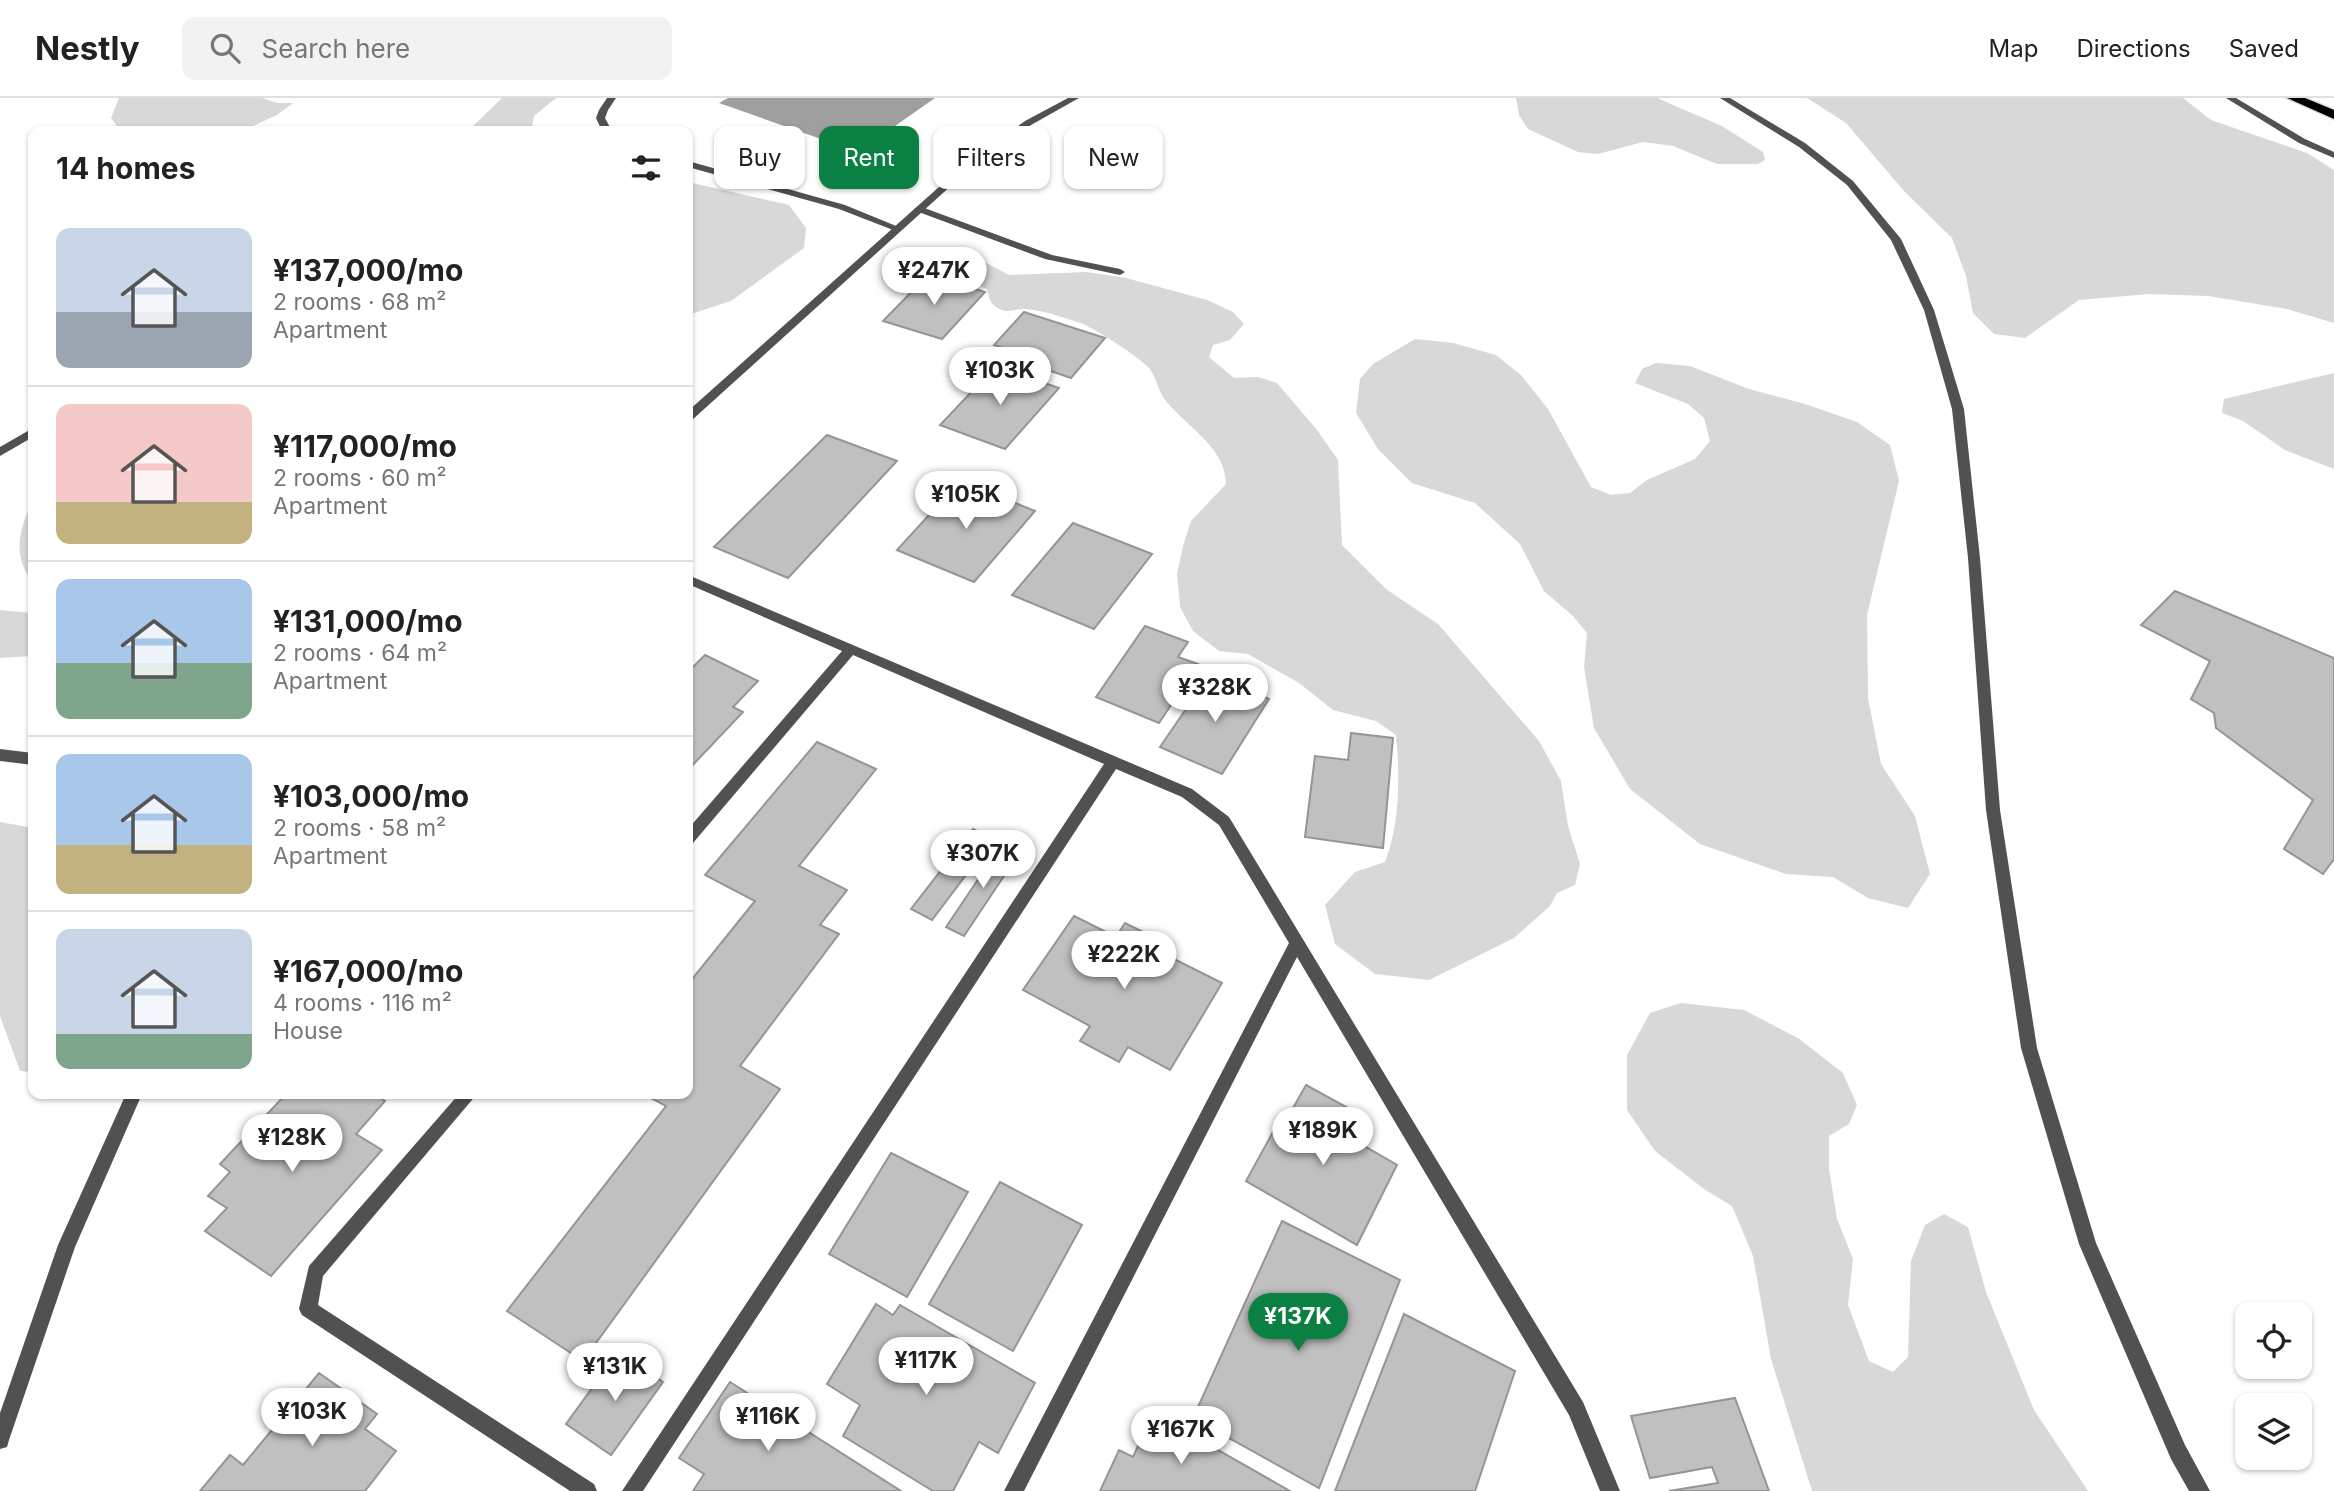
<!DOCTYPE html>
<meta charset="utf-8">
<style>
body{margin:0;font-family:Inter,sans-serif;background:#f2f2f2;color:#222;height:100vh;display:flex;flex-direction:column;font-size:26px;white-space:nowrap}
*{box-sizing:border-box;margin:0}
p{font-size:23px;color:#767676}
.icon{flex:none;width:38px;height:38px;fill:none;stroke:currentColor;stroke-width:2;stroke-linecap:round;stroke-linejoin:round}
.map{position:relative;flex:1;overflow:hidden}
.panel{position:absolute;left:28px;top:28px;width:665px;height:973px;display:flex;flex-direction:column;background:#fff;border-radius:14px;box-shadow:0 2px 5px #0004}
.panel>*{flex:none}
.hud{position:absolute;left:714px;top:28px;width:665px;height:63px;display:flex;gap:14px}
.tools{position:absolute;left:2235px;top:1204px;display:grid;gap:14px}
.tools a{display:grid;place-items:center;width:77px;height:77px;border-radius:14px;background:#fff;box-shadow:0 2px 5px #0004;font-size:35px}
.price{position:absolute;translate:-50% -60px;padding:0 16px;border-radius:24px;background:#fff;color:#222;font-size:23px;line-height:46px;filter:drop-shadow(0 2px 4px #0008)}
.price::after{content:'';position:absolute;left:50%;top:42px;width:21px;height:16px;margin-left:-10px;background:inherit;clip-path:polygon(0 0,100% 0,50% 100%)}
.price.current{background:#0b8043;color:#fff}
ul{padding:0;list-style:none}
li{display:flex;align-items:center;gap:21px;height:175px;padding:0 28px}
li+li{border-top:2px solid #e0e0e0}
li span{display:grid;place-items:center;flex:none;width:196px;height:140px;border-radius:14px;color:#555}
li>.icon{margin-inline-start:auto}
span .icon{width:84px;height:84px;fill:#fffc;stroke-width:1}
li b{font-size:30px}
h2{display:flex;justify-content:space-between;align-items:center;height:84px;padding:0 28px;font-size:30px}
.pill{padding:0 24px;border-radius:14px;background:#fff;box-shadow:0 2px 5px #0004;font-size:24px;line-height:63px}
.pill.current{background:#0b8043;color:#fff}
header{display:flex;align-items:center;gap:42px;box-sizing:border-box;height:98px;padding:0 35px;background:#fff;border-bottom:2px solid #e0e0e0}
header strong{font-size:33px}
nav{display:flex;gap:38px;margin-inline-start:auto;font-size:24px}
.search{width:490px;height:63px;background:#f2f2f2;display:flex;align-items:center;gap:18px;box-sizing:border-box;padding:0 24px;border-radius:14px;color:#767676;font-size:26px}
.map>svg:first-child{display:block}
.green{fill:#d8d8d8}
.water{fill:#9f9f9f}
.building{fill:#c0c0c0;stroke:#959595;stroke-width:2}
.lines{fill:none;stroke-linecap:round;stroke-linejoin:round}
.motorway-casing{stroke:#dbdbdb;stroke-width:3}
.service{fill:#515151;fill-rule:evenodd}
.minor{fill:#515151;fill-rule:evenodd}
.tertiary{fill:#515151;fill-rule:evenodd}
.motorway{fill:#000;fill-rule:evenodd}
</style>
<header>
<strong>Nestly</strong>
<div class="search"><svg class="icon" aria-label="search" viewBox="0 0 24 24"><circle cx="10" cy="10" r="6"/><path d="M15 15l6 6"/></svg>Search here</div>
<nav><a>Map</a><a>Directions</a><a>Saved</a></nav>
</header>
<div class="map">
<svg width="2334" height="1393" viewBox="0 0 2334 1393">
<rect width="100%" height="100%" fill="#fff"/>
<!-- green -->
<g class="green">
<path d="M119,0H262L278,5H293L277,17L242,33H120L111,20Z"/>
<path d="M502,0H556L534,18L531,33H468Z"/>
<path d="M1516,0H1657L1722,28L1763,54L1765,62L1758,66H1717L1673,48L1643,44L1598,56L1578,54L1528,31L1519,17Z"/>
<path d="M1807,0H2183L2211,22L2307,55L2334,72V225L2287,211L2208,198L2149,196L2079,202L2025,240L1994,236L1973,215L1966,178L1952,140L1904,93L1846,25Z"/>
<path d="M688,84L789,107L806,130L804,150L731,203L688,217Z"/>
<path d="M946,154L973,158L1009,177L1087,174L1126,180L1207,202L1233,214L1244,226L1230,242L1213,247L1209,259L1234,280L1258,279L1277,285L1317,332L1338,362L1342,447L1386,491L1438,526L1539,643L1561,683L1568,728L1580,766L1575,787L1557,795L1550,808L1514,840L1429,882L1375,876L1335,846L1325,807L1355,774L1385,764C1400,725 1400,678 1396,637L1376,623L1333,612L1299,585L1248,556L1219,553L1193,533L1180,509L1177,476L1183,448L1191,423L1226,386C1225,349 1189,331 1166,303C1158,294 1157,280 1149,270C1139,259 1097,232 1083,226C1066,220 1045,213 1027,211C1016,210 1007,217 996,209C989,204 989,199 987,191L943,174L934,165L937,159Z"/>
<path d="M1415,241L1453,245L1496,257L1521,277L1548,311L1591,389L1611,397L1630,395L1647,382L1695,361L1710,343L1704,320L1688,306L1635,285L1642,271L1656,265L1690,268L1749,291L1805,306L1857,324L1890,347L1899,383L1867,517L1868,600L1881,666L1915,718L1930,776L1908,810L1868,800L1833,779L1786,776L1700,746L1630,691L1594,630L1584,569L1587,535L1573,518L1544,493L1520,446L1475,405L1412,385L1378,351L1356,315L1360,281L1373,266Z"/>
<path d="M2334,275V371L2285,352L2243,323L2222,315L2224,301Z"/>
<path d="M33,403V485C12,457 18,433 33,403Z"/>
<path d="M0,512L33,515V558L0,560Z"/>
<path d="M0,724L33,730V974L20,973L0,918Z"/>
<path d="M1681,905L1744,912L1798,940L1843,975L1857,1007L1849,1026L1829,1038V1071L1837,1121L1853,1161L1848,1207L1869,1263L1893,1274L1908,1259L1911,1163L1925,1127L1944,1116L1968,1129L1986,1194L2034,1312L2088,1393H1812L1771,1261L1753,1158L1732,1108L1704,1091L1655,1053L1627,1012V957L1650,915Z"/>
</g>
<!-- water -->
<path class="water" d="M728,0H935L858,54L719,5Z"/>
<!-- building -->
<g class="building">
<path d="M928,177L985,194L942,241L883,223Z"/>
<path d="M1024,214L1105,240L1071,280L1042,270L1047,264L994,247Z"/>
<path d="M996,268L1059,290L1005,351L940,327Z"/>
<path d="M827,337L897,363L788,480L714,449Z"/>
<path d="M960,383L1035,413L974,484L897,452Z"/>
<path d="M1073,425L1152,456L1094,531L1012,497Z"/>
<path d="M2175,493L2334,560V761L2323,776L2284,751L2313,702L2216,630L2214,615L2191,601L2210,563L2141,527Z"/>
<path d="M1145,528L1188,544L1178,559L1198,566L1159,625L1096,599Z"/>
<path d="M705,557L758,583L733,609L743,614L688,672V574Z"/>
<path d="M1210,576L1269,601L1222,676L1160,649Z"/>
<path d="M1351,635L1393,640L1383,750L1305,739L1315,658L1348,662Z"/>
<path d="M817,644L876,671L799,768L847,792L820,827L839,836L740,968L780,991L583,1263L507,1213L666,1008L644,996H688V886L755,803L705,777Z"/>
<path d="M973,731L993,741L932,822L911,811Z"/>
<path d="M1002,746L1020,754L964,838L946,829Z"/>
<path d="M1074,818L1116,839L1125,825L1174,849L1168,858L1222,885L1170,972L1128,949L1119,964L1080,943L1090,928L1023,892Z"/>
<path d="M1306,987L1350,1011L1342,1023L1366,1036L1361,1046L1397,1067L1357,1147L1246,1083L1284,1014L1289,1017Z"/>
<path d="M286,996H374L385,1003L356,1036L382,1052L271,1178L205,1133L227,1110L208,1098L230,1074L220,1066Z"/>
<path d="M891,1055L968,1094L907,1199L829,1156Z"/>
<path d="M1000,1084L1082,1127L1013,1253L929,1206Z"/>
<path d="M1282,1123L1400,1182L1319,1390L1193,1320Z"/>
<path d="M876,1206L893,1217L900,1207L1035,1285L998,1355L979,1344L953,1393H933L843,1338L860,1307L827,1286Z"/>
<path d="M1404,1216L1515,1273L1475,1393H1335Z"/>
<path d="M619,1253L663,1284L611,1357L566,1326Z"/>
<path d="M319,1275L377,1316L365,1331L396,1353L365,1393H200L230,1357L243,1367Z"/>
<path d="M730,1284L901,1393H693L704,1376L679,1360Z"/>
<path d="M1735,1300L1769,1393H1669L1718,1385L1712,1369L1650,1380L1631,1318Z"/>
<path d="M1153,1315L1290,1393H1100L1119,1352L1133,1359Z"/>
</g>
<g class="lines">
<defs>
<path id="motorway" d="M2287,0H2305L2334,12V21Z"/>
</defs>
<!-- motorway casing -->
<use href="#motorway" class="motorway-casing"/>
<!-- service -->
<path class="service" d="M33,330V339L0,358V349Z"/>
<!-- minor -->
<g class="minor">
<path d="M607,0H616L608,12L605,20L612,33H602L596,20L599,12Z"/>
<path d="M2226,0H2236L2305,41L2334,54V60L2299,45Z"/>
<path d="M688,63L845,107L901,130L893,132L839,111L688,69Z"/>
<path d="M919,108L1052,157L1120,171L1125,174L1120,177L1045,161L916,113L914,111Z"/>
<path d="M688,477L1192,691L1229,719L1583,1304L1620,1393H1600L1569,1317L1297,859L1024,1393H1004L1289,845L1219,727L1182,699L1116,671L643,1393H622L1104,666L853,557L693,745L688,747V731L842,553L688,486Z"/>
<path d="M459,996H477L323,1178L318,1207L594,1386L597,1393H570L302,1217L299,1211L309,1168Z"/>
</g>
<!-- tertiary -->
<g class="tertiary">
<path d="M1068,0H1079L1031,27L964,76L692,322L688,323V313L958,72L1025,23Z"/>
<path d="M1720,0H1730L1805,45L1853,83L1901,141L1934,212L1964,311L1980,460L2000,712L2037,950L2096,1145L2185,1347L2210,1393H2189L2171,1361L2079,1146L2021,950L1986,712L1968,460L1952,311L1924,212L1891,142L1847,87L1799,49Z"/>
<path d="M0,651L33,655V667L0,663Z"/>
<path d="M126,996H142L75,1149L9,1342L7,1349L0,1351V1315L58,1147Z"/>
</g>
<!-- motorway -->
<use href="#motorway" class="motorway"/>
</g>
</svg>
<div class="tools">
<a><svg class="icon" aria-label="locate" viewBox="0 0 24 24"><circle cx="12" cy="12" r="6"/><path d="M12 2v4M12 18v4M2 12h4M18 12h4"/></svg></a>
<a><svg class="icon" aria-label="layers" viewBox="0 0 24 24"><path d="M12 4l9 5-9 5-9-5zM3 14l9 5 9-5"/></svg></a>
</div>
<b class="price" style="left:934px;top:209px">¥247K</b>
<b class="price" style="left:1000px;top:309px">¥103K</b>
<b class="price" style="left:966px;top:433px">¥105K</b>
<b class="price" style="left:1215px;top:626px">¥328K</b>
<b class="price" style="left:983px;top:792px">¥307K</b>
<b class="price" style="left:1124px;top:893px">¥222K</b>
<b class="price" style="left:1323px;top:1069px">¥189K</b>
<b class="price" style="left:292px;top:1076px">¥128K</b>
<b class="price current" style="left:1298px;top:1255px">¥137K</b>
<b class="price" style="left:926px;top:1299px">¥117K</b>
<b class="price" style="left:615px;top:1305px">¥131K</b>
<b class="price" style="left:312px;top:1350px">¥103K</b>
<b class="price" style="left:768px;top:1355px">¥116K</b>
<b class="price" style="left:1181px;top:1368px">¥167K</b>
<div class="hud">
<a class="pill">Buy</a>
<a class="pill current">Rent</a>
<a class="pill">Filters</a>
<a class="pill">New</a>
</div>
<section class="panel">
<h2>14 homes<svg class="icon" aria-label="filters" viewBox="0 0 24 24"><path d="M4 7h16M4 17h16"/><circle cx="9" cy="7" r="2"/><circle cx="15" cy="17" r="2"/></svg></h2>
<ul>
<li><span style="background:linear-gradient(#c9d6e8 60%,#9aa5b1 0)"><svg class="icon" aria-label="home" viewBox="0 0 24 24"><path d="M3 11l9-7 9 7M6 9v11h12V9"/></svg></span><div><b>¥137,000/mo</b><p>2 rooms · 68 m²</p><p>Apartment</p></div></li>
<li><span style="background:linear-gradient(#f6c9c9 70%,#c2b280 0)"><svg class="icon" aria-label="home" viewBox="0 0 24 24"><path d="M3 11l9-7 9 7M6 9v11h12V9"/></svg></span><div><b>¥117,000/mo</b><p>2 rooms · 60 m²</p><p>Apartment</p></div></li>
<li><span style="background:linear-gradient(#a9c7e8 60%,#7fa58c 0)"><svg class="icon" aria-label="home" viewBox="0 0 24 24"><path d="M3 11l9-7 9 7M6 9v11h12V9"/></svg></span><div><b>¥131,000/mo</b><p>2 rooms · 64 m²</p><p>Apartment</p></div></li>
<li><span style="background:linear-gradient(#a9c7e8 65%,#c2b280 0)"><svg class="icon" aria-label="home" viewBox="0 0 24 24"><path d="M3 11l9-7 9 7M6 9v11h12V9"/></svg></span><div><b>¥103,000/mo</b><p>2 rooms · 58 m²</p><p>Apartment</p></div></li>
<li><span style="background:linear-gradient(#c9d6e8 75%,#7fa58c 0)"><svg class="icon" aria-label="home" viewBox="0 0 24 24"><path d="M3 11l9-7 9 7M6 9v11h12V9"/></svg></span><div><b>¥167,000/mo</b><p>4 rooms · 116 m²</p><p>House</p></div></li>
</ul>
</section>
</div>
